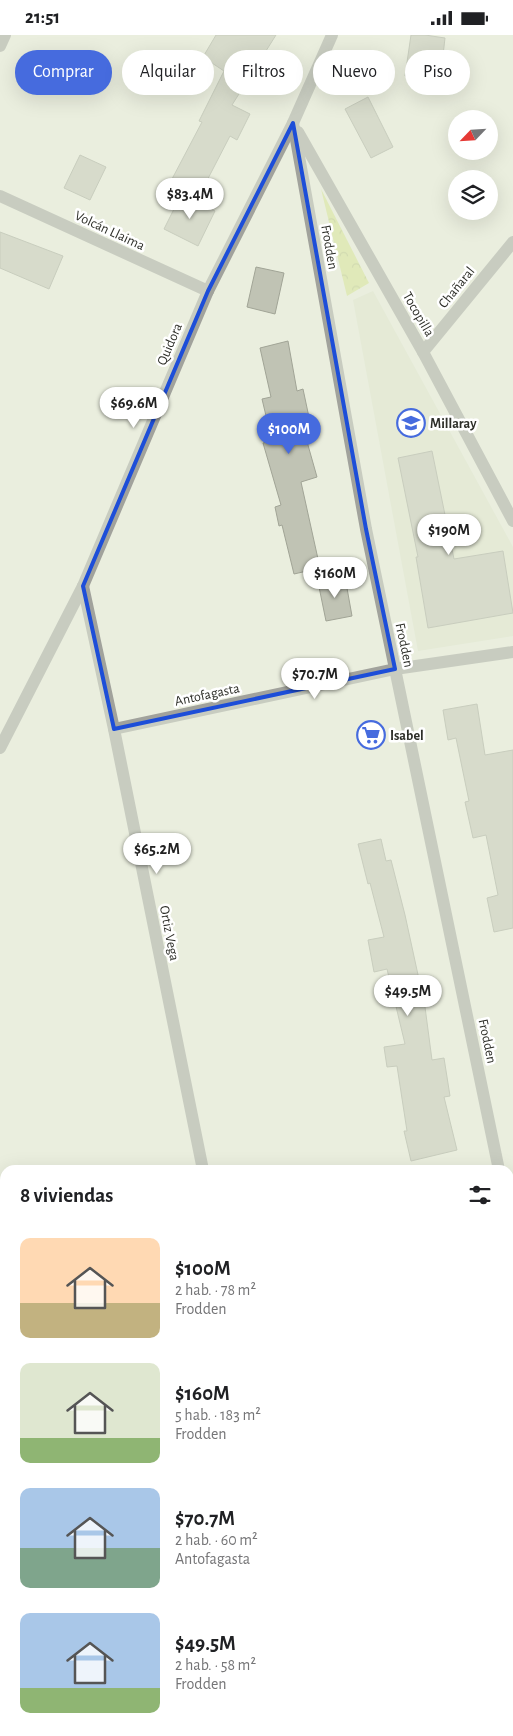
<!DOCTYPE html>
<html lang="es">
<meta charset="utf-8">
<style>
body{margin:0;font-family:"Alegreya Sans",sans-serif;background:#f2f2f2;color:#202124;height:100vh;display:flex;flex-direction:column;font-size:19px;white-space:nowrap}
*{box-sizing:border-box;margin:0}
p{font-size:16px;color:#757577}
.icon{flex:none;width:28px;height:28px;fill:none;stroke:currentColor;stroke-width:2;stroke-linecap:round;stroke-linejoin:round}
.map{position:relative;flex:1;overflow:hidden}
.sheet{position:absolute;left:0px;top:1130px;width:514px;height:571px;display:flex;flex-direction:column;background:#fff;border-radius:15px 15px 0 0;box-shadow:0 5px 20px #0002}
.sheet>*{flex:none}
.banner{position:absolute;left:15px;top:15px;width:484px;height:45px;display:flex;gap:10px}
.needle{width:32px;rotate:245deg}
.controls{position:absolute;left:448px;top:75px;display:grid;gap:10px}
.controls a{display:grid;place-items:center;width:50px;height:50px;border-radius:50%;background:#fff;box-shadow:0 5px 20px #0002;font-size:25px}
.price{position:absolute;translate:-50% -42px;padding:0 11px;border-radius:18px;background:#fff;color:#222;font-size:16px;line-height:32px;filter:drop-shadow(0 1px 2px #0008)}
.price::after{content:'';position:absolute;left:50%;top:30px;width:15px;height:11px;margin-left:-8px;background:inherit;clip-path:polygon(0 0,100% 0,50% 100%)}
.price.selected{background:#466bde;color:#fff}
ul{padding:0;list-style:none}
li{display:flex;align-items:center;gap:15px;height:125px;padding:0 20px}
li span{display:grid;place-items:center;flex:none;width:140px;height:100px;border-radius:10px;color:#555}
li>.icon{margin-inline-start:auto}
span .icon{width:60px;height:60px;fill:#fffc;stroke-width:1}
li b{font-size:21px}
h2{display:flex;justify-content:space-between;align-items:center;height:60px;padding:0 20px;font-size:21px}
.tag{padding:0 18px;border-radius:22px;background:#fff;box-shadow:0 5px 20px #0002;font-size:18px;line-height:45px}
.tag.selected{background:#466bde;color:#fff}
.status{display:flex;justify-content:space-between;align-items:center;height:35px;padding:0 25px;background:#fff;direction:ltr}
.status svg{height:14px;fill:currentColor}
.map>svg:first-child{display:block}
.built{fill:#dfe4cd}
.park{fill:url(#park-crowns)}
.building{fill:#c0c3b4;stroke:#a1a496}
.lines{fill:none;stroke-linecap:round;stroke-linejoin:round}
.minor{stroke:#a1a29c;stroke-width:12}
.marked{fill:none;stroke:#1d4ed8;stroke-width:4;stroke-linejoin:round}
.labels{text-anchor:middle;stroke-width:5;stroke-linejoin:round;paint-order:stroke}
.street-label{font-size:14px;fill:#2d2e28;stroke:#fff}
.poi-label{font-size:14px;font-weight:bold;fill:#2d2e28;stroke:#fff;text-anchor:start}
</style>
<div class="status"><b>21:51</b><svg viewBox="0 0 49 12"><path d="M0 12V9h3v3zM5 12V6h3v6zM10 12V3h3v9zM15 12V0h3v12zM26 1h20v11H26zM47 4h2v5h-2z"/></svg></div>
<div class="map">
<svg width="513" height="1701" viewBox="0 0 513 1701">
<defs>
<pattern id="park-crowns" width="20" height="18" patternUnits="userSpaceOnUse" patternTransform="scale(1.25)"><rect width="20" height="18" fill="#d4e38d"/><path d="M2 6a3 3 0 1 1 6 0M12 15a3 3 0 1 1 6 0" fill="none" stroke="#b6c37a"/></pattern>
</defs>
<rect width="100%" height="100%" fill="#eaeede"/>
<!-- built -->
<path class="built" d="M373,256L513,512V601L418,616L353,265Z"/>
<!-- park -->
<path class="park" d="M321,154L369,248L347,261Z"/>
<!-- building -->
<g class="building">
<path d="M216,0H276L232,70L250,79L237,105L230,101L200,159L172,144L202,87L199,86L224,36L203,22Z"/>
<path d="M411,0H425L445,3L440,46L405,41Z"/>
<path d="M368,62L393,112L371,123L345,74Z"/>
<path d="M80,120L106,132L90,165L64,153Z"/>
<path d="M181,160L215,176L198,211L164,194Z"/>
<path d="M0,197L63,221L49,254L0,233Z"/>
<path d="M256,232L284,238L275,279L247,272Z"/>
<path d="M288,306L297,356L303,354L310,387L302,389L317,442L301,447L320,533L294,539L282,490L279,491L275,472L281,470L263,408L272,406L262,364L271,362L260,313Z"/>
<path d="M432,416L454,524L503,516L513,578L428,593L416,522H418L398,423Z"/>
<path d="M345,542L352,581L326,586L318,547Z"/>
<path d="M477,669L485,720L513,715V893L494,897L487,863L498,860L486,800L473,803L465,767L469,766L456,703L448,705L443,675Z"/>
<path d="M381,804L386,826L391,825L405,880L425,972L432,1025L444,1023L450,1061L444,1062L457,1115L411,1126L404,1096H407L397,1031L387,1032L384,1012L405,1009L387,934L374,937L368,905L384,902L370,848L368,849L358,809Z"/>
</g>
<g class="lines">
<!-- minor -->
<g class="minor">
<path d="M0,11L5,0"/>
<path d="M293,88L366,494L499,1135"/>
<path d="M298,97L423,317L513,486"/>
<path d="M0,161L208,256"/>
<path d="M423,317L513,207"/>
<path d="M83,551L114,694L203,1135"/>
<path d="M114,694L395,634L513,617"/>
<path d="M0,713L83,551L208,256L293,88L332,0"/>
<path d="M509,1189L513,1211"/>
<path d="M509,1350L513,1349"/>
<path d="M0,1406L5,1405"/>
<path d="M240,1701V1696"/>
</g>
</g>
<!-- marked area -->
<path d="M0 0H513V1701H0ZM293,88L366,494L395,634L114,694L83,551L208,256Z" fill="#eaeede" fill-opacity=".55" fill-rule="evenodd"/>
<path class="marked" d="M293,88L366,494L395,634L114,694L83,551L208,256Z"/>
<!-- icons -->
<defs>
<symbol id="school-ring" viewBox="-11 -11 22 22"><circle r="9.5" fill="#fff" stroke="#466bde" stroke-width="1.5"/><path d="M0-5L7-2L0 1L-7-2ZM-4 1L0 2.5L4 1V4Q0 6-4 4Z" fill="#466bde"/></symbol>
<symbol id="supermarket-ring" viewBox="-11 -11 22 22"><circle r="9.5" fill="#fff" stroke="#466bde" stroke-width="1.5"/><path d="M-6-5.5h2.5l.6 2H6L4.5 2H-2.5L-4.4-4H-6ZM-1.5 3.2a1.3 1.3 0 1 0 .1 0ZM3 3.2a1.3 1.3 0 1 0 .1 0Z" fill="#466bde"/></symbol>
</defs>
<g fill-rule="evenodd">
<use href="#school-ring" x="395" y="372" width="32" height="32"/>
<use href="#supermarket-ring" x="355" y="684" width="32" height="32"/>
</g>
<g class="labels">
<!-- street labels -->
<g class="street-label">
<text transform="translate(110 195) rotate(25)" y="5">Volcán Llaima</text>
<text transform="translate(330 212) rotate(80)" y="5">Frodden</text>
<text transform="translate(456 252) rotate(-51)" y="5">Chañaral</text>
<text transform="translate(419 279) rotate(60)" y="5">Tocopilla</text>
<text transform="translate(169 309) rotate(-67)" y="5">Quidora</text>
<text transform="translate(405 610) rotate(78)" y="5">Frodden</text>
<text transform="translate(207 659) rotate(-12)" y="5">Antofagasta</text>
<text transform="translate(170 898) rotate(79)" y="5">Ortiz Vega</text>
<text transform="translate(488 1006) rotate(78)" y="5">Frodden</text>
</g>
<!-- poi labels -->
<g class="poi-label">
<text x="430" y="393">Millaray</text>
<text x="390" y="705">Isabel</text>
</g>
</g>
</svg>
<div class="controls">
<a><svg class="needle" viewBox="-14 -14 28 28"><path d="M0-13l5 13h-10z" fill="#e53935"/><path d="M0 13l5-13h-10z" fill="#757577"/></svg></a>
<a><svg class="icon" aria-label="layers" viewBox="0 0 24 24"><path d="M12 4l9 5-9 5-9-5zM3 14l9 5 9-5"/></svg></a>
</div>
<b class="price" style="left:190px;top:185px">$83.4M</b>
<b class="price" style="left:134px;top:394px">$69.6M</b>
<b class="price selected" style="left:289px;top:420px">$100M</b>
<b class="price" style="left:449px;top:521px">$190M</b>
<b class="price" style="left:335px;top:564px">$160M</b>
<b class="price" style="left:315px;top:665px">$70.7M</b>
<b class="price" style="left:157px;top:840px">$65.2M</b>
<b class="price" style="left:408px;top:982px">$49.5M</b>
<div class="banner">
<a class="tag selected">Comprar</a>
<a class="tag">Alquilar</a>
<a class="tag">Filtros</a>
<a class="tag">Nuevo</a>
<a class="tag">Piso</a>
</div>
<section class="sheet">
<h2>8 viviendas<svg class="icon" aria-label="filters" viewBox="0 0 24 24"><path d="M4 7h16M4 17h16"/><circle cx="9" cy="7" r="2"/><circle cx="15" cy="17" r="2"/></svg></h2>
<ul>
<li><span style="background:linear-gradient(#ffd9b3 65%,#c2b280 0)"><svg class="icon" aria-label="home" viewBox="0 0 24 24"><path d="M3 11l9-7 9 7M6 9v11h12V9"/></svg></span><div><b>$100M</b><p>2 hab. · 78 m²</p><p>Frodden</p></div></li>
<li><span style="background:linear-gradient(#dfe7d0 75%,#8fb573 0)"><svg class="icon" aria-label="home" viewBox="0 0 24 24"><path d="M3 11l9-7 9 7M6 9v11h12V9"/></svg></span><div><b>$160M</b><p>5 hab. · 183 m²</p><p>Frodden</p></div></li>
<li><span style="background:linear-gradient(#a9c7e8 60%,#7fa58c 0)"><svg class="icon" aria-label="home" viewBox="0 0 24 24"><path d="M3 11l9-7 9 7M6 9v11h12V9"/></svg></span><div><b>$70.7M</b><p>2 hab. · 60 m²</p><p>Antofagasta</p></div></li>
<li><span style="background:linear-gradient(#a9c7e8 75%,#8fb573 0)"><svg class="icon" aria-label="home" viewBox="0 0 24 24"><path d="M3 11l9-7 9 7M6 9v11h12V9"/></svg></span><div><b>$49.5M</b><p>2 hab. · 58 m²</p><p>Frodden</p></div></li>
</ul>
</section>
</div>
